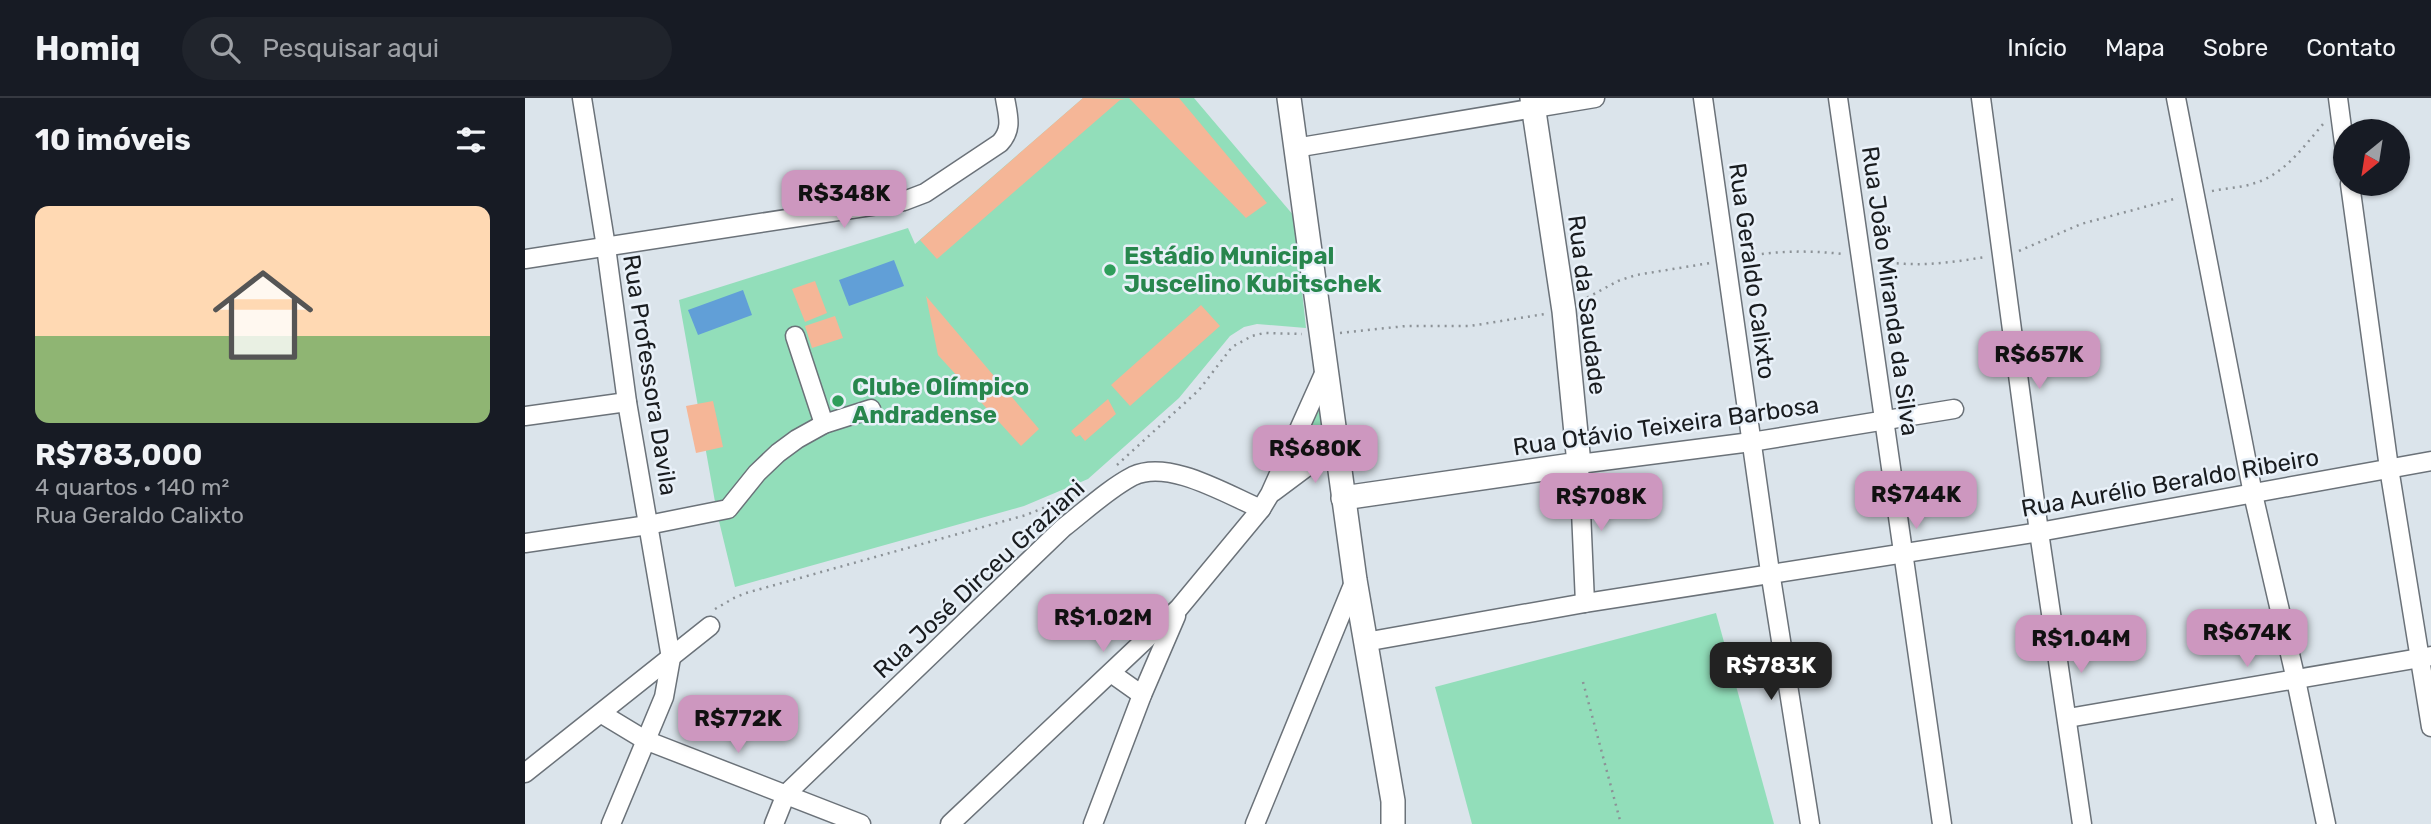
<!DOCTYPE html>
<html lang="pt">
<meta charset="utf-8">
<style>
body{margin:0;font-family:Rubik,sans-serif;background:#20242c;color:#f1f3f6;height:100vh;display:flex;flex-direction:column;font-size:26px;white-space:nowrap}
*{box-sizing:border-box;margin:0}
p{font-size:23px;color:#9ea1a6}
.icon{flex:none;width:38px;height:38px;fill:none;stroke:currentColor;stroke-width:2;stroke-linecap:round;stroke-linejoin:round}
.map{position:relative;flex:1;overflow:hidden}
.panel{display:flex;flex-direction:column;background:#171b24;width:525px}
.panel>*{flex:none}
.needle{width:46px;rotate:210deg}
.fabs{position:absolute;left:1808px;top:21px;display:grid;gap:14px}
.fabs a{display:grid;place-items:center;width:77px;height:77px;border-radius:50%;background:#171b24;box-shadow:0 2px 5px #0004;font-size:35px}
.price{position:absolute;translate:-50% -60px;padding:0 16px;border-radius:14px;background:#cd97bf;color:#111;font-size:23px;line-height:46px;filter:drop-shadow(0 2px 4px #0008)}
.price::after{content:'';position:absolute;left:50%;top:42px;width:21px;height:16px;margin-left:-10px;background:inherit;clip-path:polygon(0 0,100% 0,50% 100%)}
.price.selected{background:#222;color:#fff}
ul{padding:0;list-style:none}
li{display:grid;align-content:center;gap:14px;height:371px;padding:0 35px}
li span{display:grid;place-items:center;height:217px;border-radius:14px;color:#555}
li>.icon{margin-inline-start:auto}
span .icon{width:126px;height:126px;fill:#fffc;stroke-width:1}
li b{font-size:30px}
h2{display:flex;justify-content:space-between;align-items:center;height:84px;padding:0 35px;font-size:30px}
header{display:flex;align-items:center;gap:42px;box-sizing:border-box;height:98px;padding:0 35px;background:#171b24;border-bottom:2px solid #363941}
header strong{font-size:33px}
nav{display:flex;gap:38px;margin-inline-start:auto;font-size:24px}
.search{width:490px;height:63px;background:#20242c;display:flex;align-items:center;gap:18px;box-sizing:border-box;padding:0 24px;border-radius:38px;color:#9ea1a6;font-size:26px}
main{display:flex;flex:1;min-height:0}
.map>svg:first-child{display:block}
.green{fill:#92deba}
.water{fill:#619fd7}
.building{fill:#f5b697}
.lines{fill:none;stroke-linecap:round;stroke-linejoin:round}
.minor-casing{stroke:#6b7279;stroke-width:21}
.major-casing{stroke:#6b7279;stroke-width:26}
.path{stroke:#8c9297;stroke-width:2.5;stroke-dasharray:2 5;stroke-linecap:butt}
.minor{stroke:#fff;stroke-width:18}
.major{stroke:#fff;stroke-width:23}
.leisure-dot{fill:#2e9e5b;stroke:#e9f1f9;stroke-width:2.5}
.labels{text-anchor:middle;stroke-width:5;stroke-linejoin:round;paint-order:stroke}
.leisure-label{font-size:24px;font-weight:bold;fill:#27864d;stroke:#e9f1f9;text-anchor:start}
.street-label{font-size:24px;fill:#191c1f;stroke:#e9f1f9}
</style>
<header>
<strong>Homiq</strong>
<div class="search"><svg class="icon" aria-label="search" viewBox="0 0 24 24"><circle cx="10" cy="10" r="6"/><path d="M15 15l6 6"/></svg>Pesquisar aqui</div>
<nav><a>Início</a><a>Mapa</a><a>Sobre</a><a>Contato</a></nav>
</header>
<main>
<section class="panel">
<h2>10 imóveis<svg class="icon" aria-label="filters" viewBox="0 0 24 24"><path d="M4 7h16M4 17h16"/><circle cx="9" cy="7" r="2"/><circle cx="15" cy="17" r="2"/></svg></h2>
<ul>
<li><span style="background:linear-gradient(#ffd9b3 60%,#8fb573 0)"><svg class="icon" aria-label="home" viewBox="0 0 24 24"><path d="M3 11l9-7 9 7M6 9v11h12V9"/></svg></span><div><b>R$783,000</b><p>4 quartos · 140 m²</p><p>Rua Geraldo Calixto</p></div></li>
</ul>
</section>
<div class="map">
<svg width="1906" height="726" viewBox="0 0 1906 726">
<rect width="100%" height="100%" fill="#dbe4eb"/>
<!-- green -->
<g class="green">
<path d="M558,0H669L769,118L781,230L732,226L719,229L705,238L654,300L563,381L499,408L210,489L192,415L154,202L383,130L390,146Z"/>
<path d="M795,302L800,344L762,371Z"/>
<path d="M1191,515L1249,726H947L910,589Z"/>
</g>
<!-- water -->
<g class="water">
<path d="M369,162L379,188L324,208L314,182Z"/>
<path d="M218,192L227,217L173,237L163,212Z"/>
</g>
<!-- building -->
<g class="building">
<path d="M558,0L601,1L595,2L412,161L395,142Z"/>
<path d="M604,0H654L742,105L721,120Z"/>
<path d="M290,183L302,215L280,224L267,191Z"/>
<path d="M401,198L514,331L496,348L413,257Z"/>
<path d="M676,207L695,228L605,308L586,287Z"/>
<path d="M310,218L318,240L287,250L280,228Z"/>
<path d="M583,301L591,316L560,343L555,337L551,339L546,333Z"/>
<path d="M188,303L198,349L171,355L161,308Z"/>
</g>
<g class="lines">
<defs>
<g id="minor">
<path d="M57,0L81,149L102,304L146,560L139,599L86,726"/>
<path d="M1178,0L1244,467L1285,726"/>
<path d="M1313,0L1417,726"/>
<path d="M1456,0L1514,434L1557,726"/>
<path d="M1651,0L1728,396L1771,582L1801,726"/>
<path d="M1813,0L1820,53"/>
<path d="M770,50L1070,0"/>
<path d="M1825,86L1864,370L1906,629"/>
<path d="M0,161L379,103L400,95L475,45C488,31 483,18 480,0"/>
<path d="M270,238L299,326"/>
<path d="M0,318L102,304"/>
<path d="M748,394L811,347"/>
<path d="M0,445L123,427L203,411L232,375L253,355L272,341L299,326L346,311"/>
<path d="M1060,505L1054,366L1226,344L1429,311"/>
<path d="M840,544L1060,505L1514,434L1906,363"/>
<path d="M586,575L617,597"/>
<path d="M77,616L120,642L336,726"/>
<path d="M1543,620L1906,558"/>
<path d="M0,675L185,528"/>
<path d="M249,726L261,696L538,430C560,413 583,391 608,378C644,361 701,396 736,411"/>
<path d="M425,726L654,510L736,411L745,396L802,269"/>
<path d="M568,726L617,597L651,518"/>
<path d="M730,726L830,482"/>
</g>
<g id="major">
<path d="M764,0L830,482L868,703V726"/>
<path d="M818,400L1054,366L1039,213L1007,0"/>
</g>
</defs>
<!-- minor casing -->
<use href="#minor" class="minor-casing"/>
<!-- major casing -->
<use href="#major" class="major-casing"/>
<!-- path -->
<g class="path">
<path d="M1687,93C1701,90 1716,90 1730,85C1760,76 1779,48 1799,25"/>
<path d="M1494,153L1556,126L1653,100"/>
<path d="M1216,159C1250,153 1283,152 1317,156"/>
<path d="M1351,162C1387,170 1424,165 1460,159"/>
<path d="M1056,203L1093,183L1111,177L1185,165"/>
<path d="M815,235L881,228H945L1020,216"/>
<path d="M592,367L674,292L707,249L727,238L739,235L777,236"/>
<path d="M190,511L209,500L221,495L501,417L550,397"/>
<path d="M1058,584L1096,726"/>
</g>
<!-- minor -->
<use href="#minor" class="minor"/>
<!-- major -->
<use href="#major" class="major"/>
</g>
<!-- markers -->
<g class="leisure-dot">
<circle cx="585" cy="172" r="7"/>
<circle cx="313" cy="303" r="7"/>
</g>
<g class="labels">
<!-- leisure labels -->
<g class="leisure-label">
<text x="599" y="166">Estádio Municipal<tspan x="599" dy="28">Juscelino Kubitschek</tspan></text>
<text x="327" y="297">Clube Olímpico<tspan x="327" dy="28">Andradense</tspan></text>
</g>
<!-- street labels -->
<g class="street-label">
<text transform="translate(1227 173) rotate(82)" y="8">Rua Geraldo Calixto</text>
<text transform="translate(1365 193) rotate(82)" y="8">Rua João Miranda da Silva</text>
<text transform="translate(1062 207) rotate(83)" y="8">Rua da Saudade</text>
<text transform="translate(125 277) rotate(81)" y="8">Rua Professora Davila</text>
<text transform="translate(1141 328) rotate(-8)" y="8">Rua Otávio Teixeira Barbosa</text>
<text transform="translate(1645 385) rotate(-10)" y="8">Rua Aurélio Beraldo Ribeiro</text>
<text transform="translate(454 481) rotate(-43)" y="8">Rua José Dirceu Graziani</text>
</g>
</g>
</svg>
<div class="fabs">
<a><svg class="needle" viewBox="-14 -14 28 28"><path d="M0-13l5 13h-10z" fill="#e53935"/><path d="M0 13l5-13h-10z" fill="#9ea1a6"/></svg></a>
</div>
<b class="price" style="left:319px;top:132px">R$348K</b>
<b class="price" style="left:1514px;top:293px">R$657K</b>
<b class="price" style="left:790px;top:387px">R$680K</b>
<b class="price" style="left:1391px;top:433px">R$744K</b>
<b class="price" style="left:1076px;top:435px">R$708K</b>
<b class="price" style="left:578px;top:556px">R$1.02M</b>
<b class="price" style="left:1722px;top:571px">R$674K</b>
<b class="price" style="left:1556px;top:577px">R$1.04M</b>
<b class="price selected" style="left:1246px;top:604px">R$783K</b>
<b class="price" style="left:213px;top:657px">R$772K</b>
</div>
</main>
